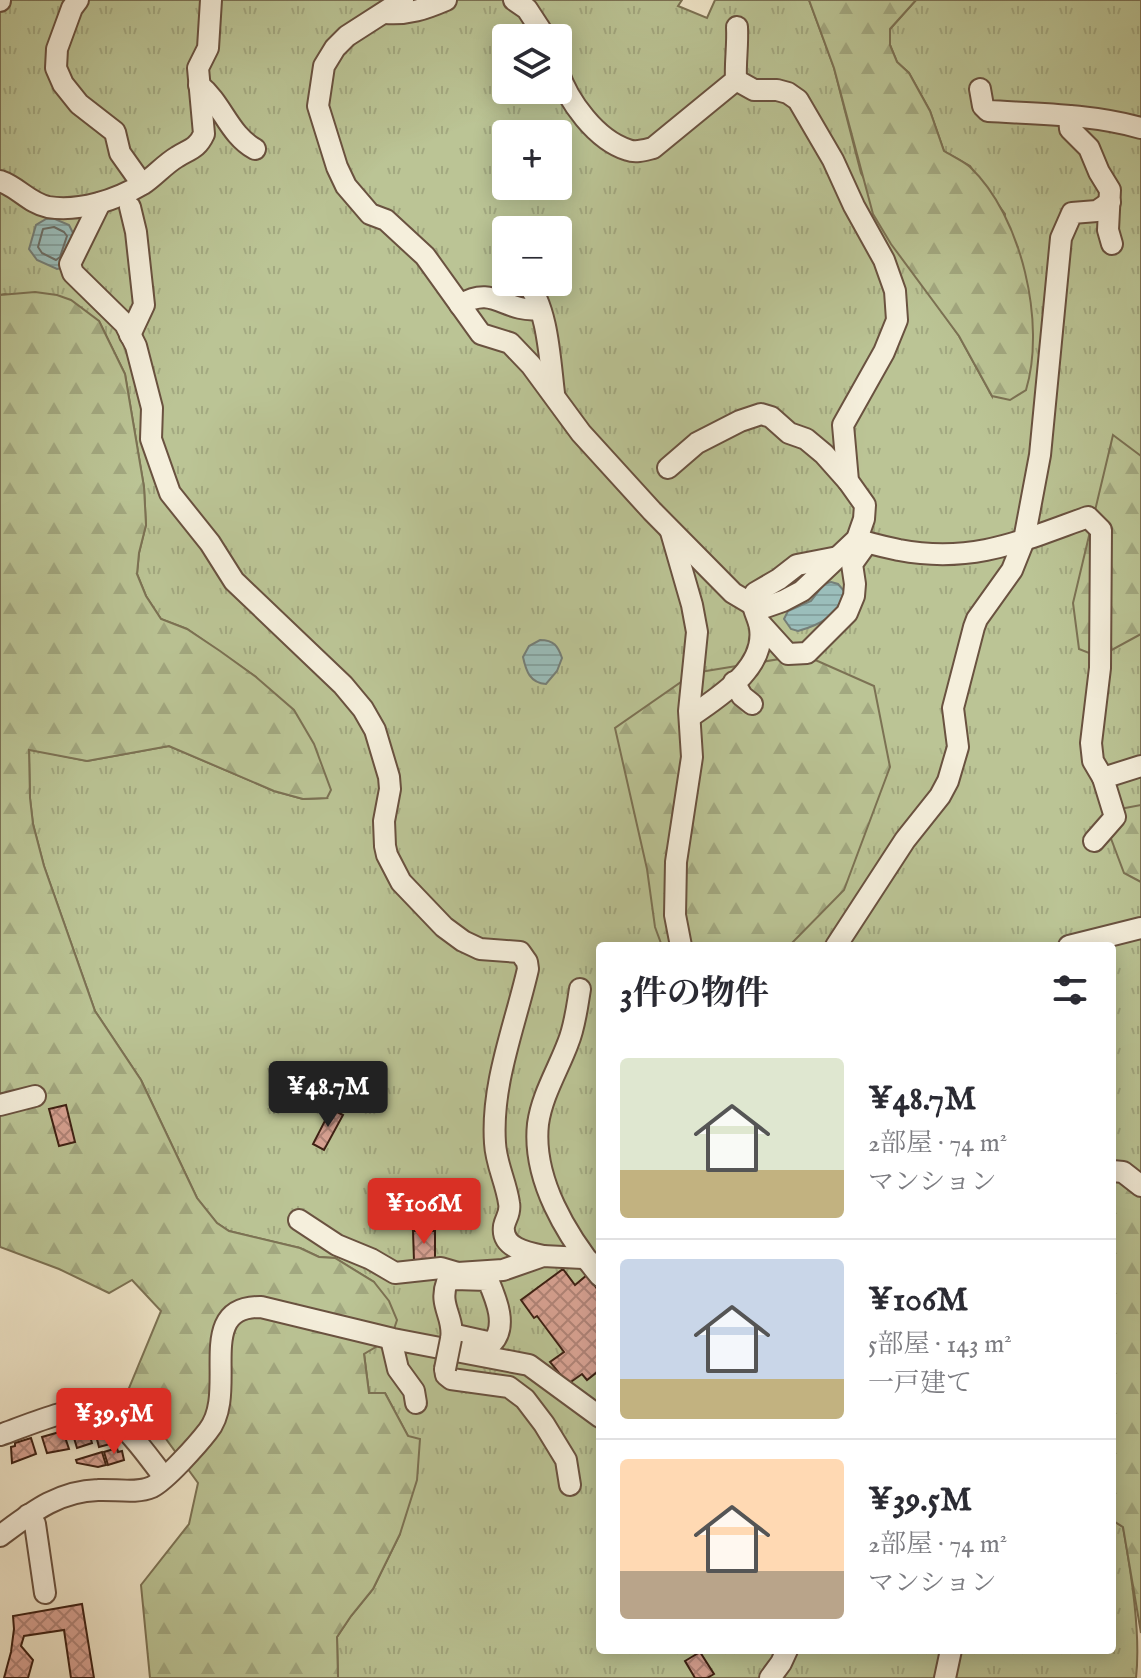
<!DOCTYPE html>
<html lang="ja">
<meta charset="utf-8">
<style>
body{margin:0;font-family:"IM FELL English","Noto Serif JP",serif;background:#f2f2f3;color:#2b2b33;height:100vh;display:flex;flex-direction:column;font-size:30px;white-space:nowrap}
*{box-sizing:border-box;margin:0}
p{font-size:26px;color:#7c7c81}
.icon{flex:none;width:44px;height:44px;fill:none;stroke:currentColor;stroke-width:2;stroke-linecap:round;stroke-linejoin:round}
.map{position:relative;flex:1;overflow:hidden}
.panel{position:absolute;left:596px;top:942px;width:520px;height:712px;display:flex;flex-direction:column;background:#fff;border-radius:8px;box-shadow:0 4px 20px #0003}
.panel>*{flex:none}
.controls{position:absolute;left:492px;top:24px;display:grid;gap:16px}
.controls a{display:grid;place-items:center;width:80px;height:80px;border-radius:8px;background:#fff;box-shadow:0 4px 20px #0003;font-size:40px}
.price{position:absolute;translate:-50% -68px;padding:0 18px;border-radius:8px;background:#d93025;color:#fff;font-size:26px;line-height:52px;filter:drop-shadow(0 2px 4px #0008)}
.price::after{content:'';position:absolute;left:50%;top:48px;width:24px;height:18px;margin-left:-12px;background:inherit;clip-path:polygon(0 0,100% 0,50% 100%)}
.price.active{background:#222;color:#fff}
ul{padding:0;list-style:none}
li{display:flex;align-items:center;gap:24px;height:200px;padding:0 24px}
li+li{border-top:2px solid #e1e1e2}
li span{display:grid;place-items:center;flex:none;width:224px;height:160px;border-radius:8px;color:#555}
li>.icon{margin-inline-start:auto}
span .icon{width:96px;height:96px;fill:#fffc;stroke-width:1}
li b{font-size:34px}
h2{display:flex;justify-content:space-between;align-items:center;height:96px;padding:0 24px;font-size:34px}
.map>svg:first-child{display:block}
.grass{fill:url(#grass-tufts);stroke:#7c7254;stroke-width:2;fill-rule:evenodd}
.forest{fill:url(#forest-firs);stroke:#7c7254;stroke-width:2}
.water{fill:url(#water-rules);stroke:#757f78;stroke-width:2}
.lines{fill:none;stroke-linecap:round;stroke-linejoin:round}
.shore{stroke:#6c6f67;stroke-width:2}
.building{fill:url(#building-cross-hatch);stroke:#3d2013;stroke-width:2}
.minor-casing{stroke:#6a5240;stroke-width:24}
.minor{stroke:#f5efdc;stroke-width:20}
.minor-bridge-casing{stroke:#6a5240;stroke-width:24;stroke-linecap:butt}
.minor-bridge{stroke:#f5efdc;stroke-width:20}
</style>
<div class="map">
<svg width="1141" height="1678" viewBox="0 0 1141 1678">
<defs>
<pattern id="grass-tufts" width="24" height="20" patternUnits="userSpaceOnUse" patternTransform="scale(2)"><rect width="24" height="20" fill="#bbc495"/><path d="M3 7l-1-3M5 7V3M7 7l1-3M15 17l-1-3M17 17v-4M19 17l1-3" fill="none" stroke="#a2a880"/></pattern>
<pattern id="forest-firs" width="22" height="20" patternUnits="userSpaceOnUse" patternTransform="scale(2)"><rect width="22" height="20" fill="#bbc495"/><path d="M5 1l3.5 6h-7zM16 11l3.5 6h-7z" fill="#a2a880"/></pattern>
<pattern id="water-rules" width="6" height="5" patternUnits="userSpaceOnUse" patternTransform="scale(2)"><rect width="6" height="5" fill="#9bbebb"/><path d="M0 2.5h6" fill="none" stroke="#86a3a0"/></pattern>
<pattern id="building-cross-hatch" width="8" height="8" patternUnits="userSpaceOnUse" patternTransform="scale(2)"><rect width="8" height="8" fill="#d9a394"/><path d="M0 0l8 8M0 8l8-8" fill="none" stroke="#b18478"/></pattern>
</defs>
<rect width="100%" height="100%" fill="#f0e6c9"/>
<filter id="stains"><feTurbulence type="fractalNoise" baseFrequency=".0025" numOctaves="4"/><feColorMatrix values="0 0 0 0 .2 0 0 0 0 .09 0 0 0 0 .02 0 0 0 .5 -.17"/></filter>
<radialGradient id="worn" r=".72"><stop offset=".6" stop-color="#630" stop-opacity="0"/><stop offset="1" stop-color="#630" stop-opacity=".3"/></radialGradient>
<!-- grass -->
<path class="grass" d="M0,0H682L678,6L707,18L715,0H809L834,68L861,173L930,295L959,336L992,396L1005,214L970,166L944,151L930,111L909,73L897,62L890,45V29L916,0H1141V1179L1112,1162V946H600V1650H1112V1520L1123,1527C1131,1572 1141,1634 1136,1678H338L337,1637L351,1616L373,1589L400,1534L408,1436L385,1393H369L364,1353L391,1338L374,1282L335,1258L319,1257L300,1248L229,1231L217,1223L197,1198L141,1080L95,1011L44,866L33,824L30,798L29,749L87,761L169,746L274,791L303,799L327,798L256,677L187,629L161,619L146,596L137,574L139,553L146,525L144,487L125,374L99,321L5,294L0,295ZM506,38H558V90H506ZM506,134H558V186H506ZM506,230H558V282H506Z"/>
<!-- forest -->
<g class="forest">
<path d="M809,0H916L890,29V45L897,62L909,73L930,111L944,151C952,156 963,161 970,167C1022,216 1046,324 1026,390L1010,400L992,396L959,336L891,244L873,214L834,68Z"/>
<path d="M35,292L57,295L71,300L99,321L125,374L144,487L146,525L139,553L137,574L146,596L161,619L187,629L220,651L256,677L294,710L314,744L331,790L327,798L303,799L274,791L169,746L87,761L29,750L30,798L33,824L44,866L95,1011L141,1080L197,1198L217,1223L229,1231L300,1248L319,1257L335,1258L374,1282L389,1301L397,1320L391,1338L364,1354L369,1393H385L408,1436L420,1439L417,1480L400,1534L373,1589L351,1616L337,1637L338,1678H150L141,1585L189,1524L198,1483L129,1388L161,1311L132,1280L109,1293L59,1269L0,1247V295Z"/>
<path d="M1113,435L1141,456V634L1099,657L1079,649L1073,603Z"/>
<path d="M804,655L874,686L890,767L844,890L789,946H662L655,927L647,869L615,728L694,673Z"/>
<path d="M1141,805V882L1124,873L1104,820L1120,809Z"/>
<path d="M1112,1162L1141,1179V1633L1123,1527L1112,1520Z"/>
</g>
<!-- water -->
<g class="water">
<path d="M46,219H55L69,225L75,237L62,268L57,269L37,260L29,249L36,225Z"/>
<path d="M831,582L838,584L845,592C839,615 820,625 798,631L791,629L784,619L788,611L811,601L824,584Z"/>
<path d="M540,640C554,640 558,646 562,658L557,671L546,684C530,683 526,671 523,657L529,646Z"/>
</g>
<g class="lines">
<!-- shore -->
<path class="shore" d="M54,227L64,232L67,236L60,257L56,260L42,253L38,247L43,229Z"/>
</g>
<!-- building -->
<g class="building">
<path d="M66,1105L75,1142L59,1146L49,1109Z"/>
<path d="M331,1109L343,1115L324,1150L313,1144Z"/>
<path d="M413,1231H435V1260L414,1261Z"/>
<path d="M563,1269L575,1285L587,1275L600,1293V1379L596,1373L587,1380L582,1374L568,1384L550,1362L564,1352L537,1316L534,1318L521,1300Z"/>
<path d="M86,1423L92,1443L77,1448L71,1428Z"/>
<path d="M106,1429L108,1436L112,1435L113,1437L109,1438L110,1444L99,1447L95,1432Z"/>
<path d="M63,1431L69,1449L47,1453L42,1437Z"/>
<path d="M31,1438L36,1454L12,1463L11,1447L15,1446V1443Z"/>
<path d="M117,1448L118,1452L122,1451L124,1460L108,1465L104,1452Z"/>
<path d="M102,1452L106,1465L98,1467L77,1463L76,1460Z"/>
<path d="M82,1604L94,1678H71L64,1630L24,1636L21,1646L33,1660L28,1678H4L11,1652L14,1629L13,1616Z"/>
<path d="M700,1652L714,1674L707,1678H695L685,1661Z"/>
</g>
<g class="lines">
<defs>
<g id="minor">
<path d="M78,0L72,8L57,49L56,68L63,84L79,104L115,132L120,153L142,184"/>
<path d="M403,0L347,36L335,48L324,66L318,106L337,167L346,186L370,214L386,220L425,256L481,334L510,343L531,365L581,433L652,511L733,593L760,609L783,601L802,591L857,539L864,519L865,505L848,481L843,425L884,352L897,320L895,291L884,260L854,206L833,160L798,100L788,93L777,90H754L736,80"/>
<path d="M514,0L527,9L546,38"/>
<path d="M0,1V0"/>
<path d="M385,13C408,15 425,9 446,0"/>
<path d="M558,71C568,101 596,140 628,150C636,153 645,150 653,148L736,80C735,62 738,46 737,27"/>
<path d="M199,85C222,103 229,135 255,149"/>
<path d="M980,89L983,106L988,111C1039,114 1091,114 1141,128"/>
<path d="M1069,116L1070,129L1089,148L1099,172L1110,190L1108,230L1112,244"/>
<path d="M0,181C18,187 29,203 48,207C80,212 116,200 143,184C155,176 165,164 177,157C190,149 197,149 204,134L198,68L208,48L211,0"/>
<path d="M100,203L70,264L73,273L125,324L136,346L152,408L151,439L170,493L210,543L234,581L343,685L363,709L375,730L389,777L390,789L384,821L385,846L387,855L401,882L444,927L463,941L480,949L520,952L527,962L528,969C515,1026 491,1084 495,1143C496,1164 506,1182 509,1203C511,1213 506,1217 504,1226C501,1248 528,1253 543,1256"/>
<path d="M130,207L136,232L144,305L130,335"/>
<path d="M526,282C548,306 550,362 554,393"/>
<path d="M460,305C494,284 504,313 539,309"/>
<path d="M668,468L697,443L740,421L761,414L771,417L789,433L806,439L824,454L848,481"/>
<path d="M671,532L692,605L697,632L689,711L692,757L676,862L675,915L681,946"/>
<path d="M857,539C870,544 885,547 899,550C973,564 1021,541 1088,517L1101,530L1100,668L1091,743L1093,761L1103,778"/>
<path d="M759,622L788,654L807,653L847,613L854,596L855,584L852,564L867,543"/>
<path d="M734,682L742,696L752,704"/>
<path d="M690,717C718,697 766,669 760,628C758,615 749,606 755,593L779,579L797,565L838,557"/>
<path d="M1094,841L1115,817L1103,778L1141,766"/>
<path d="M836,946L905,840L940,796L948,781L958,747L953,708L974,627L977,619L1012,570L1024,540L1040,455L1061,238L1072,213L1097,211L1110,202"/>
<path d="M1069,946L1141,928"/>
<path d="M580,989C577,1007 575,1026 568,1043C558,1070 542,1095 538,1124C532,1179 567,1236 600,1276"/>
<path d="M0,1105L35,1096"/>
<path d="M1112,1171L1123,1172L1141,1186"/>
<path d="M299,1220L337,1245L371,1259L395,1273L441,1268L458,1273L503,1270L543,1256L583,1258L589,1261"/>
<path d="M391,1339L398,1369L414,1391L416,1403"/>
<path d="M451,1339C455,1317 438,1306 447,1282L454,1279L488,1280C496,1299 508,1326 492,1343L456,1335L452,1332"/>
<path d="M445,1369L446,1375L451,1379L509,1387L525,1399L544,1424L566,1460L570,1485"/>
<path d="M0,1435C24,1427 73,1404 98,1411C122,1417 148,1457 164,1477"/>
<path d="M28,1515L35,1524L45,1593"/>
<path d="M0,1536C31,1513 58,1491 98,1490C115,1489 136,1494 152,1487C166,1480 198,1444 208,1431C240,1392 192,1306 261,1307L393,1339L529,1365L600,1417"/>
<path d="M770,1678L781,1663L787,1650"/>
<path d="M945,1678L951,1650"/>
</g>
</defs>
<!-- minor casing -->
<use href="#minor" class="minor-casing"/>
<!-- minor -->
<use href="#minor" class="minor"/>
<defs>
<path id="minor-bridge" d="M445,1369L451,1339"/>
</defs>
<!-- minor-bridge casing -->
<use href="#minor-bridge" class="minor-bridge-casing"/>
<!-- minor-bridge -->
<use href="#minor-bridge" class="minor-bridge"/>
</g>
<rect width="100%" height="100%" filter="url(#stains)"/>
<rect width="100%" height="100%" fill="url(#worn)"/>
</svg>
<div class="controls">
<a><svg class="icon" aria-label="layers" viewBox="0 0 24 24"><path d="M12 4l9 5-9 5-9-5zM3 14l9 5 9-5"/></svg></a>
<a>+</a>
<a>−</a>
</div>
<b class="price active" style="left:328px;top:1129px">¥48.7M</b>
<b class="price" style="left:424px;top:1246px">¥106M</b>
<b class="price" style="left:114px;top:1456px">¥39.5M</b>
<section class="panel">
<h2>3件の物件<svg class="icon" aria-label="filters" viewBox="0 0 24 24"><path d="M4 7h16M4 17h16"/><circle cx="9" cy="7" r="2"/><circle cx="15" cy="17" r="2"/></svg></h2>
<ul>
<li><span style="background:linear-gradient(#dfe7d0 70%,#c2b280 0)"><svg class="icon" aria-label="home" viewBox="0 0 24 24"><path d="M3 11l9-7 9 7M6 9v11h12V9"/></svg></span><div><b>¥48.7M</b><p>2部屋 · 74 m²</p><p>マンション</p></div></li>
<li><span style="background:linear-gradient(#c9d6e8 75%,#c2b280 0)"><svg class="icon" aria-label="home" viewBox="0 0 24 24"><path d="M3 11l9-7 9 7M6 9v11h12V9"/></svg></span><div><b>¥106M</b><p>5部屋 · 143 m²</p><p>一戸建て</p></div></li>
<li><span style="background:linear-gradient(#ffd9b3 70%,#b9a48a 0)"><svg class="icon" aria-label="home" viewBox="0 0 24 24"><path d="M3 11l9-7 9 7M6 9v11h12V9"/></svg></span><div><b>¥39.5M</b><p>2部屋 · 74 m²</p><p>マンション</p></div></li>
</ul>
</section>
</div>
